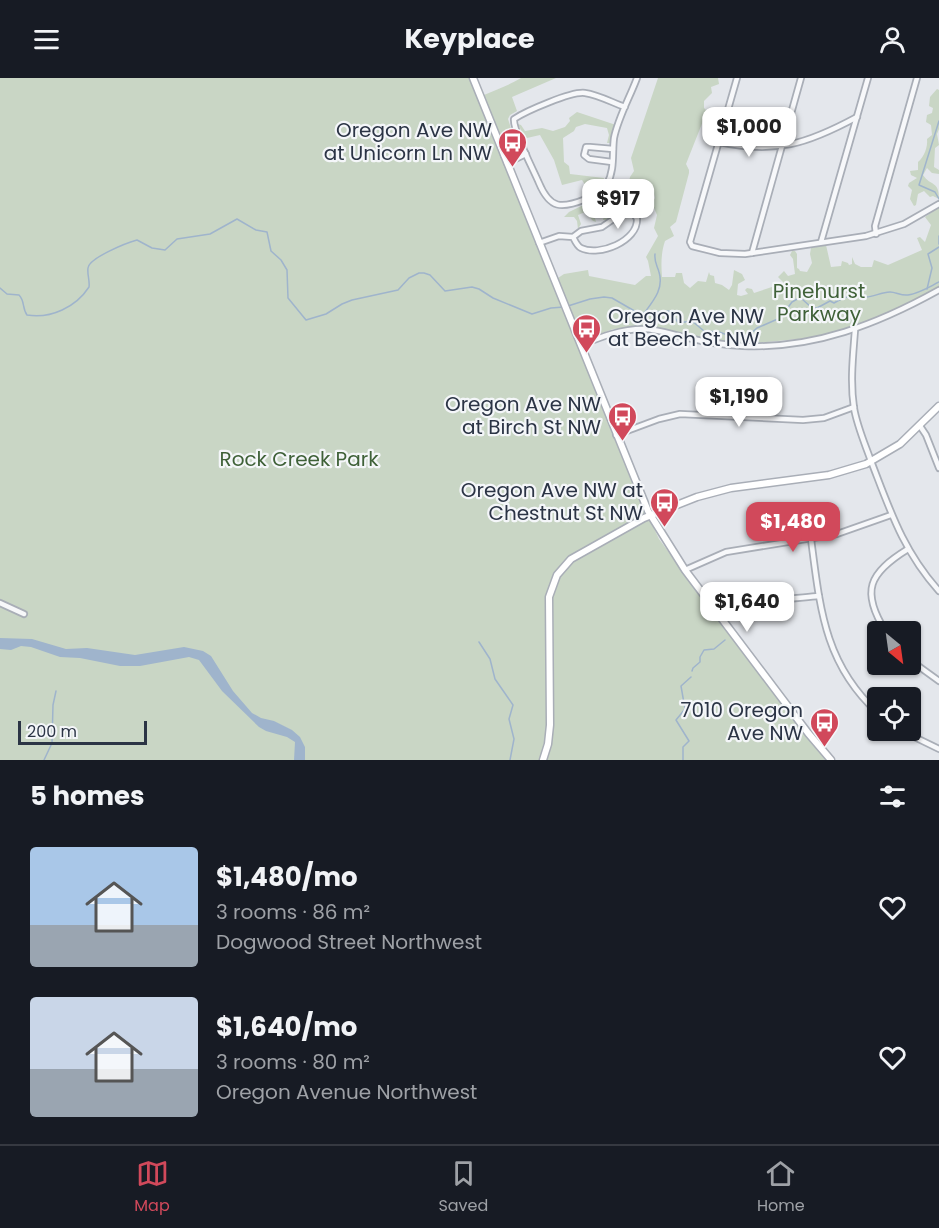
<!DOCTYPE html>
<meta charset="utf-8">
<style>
body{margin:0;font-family:Poppins,sans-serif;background:#242831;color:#f1f3f6;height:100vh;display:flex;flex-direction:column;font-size:22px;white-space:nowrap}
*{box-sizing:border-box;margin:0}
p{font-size:20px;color:#9ea1a6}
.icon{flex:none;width:33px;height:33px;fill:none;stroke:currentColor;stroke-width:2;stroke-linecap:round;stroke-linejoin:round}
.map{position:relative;height:682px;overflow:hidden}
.panel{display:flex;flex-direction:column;background:#171b24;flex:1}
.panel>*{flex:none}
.needle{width:39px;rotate:151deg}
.tools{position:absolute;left:867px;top:543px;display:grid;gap:12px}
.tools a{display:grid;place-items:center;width:54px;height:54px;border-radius:6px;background:#171b24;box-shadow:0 2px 4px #0004;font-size:30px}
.scale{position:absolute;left:18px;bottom:15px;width:129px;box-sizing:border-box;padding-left:6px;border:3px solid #2b3445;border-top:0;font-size:16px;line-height:21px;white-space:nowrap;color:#2b3445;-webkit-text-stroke:4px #f4f6f9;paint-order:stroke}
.price{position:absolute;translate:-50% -51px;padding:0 14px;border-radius:12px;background:#fff;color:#222;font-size:20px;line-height:39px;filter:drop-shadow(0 2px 3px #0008)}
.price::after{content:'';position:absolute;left:50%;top:36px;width:18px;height:14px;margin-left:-9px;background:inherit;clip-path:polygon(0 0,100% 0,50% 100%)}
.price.current{background:#d1495b;color:#fff}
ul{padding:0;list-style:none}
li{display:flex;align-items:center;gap:18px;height:150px;padding:0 30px}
li span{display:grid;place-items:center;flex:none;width:168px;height:120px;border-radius:6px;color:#555}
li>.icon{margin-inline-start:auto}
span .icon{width:72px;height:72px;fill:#fffc;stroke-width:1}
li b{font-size:26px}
h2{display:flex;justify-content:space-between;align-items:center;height:72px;padding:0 30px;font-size:26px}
header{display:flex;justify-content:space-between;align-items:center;height:78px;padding:0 30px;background:#171b24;font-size:27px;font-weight:700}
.tab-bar{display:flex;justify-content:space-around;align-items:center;height:84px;border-top:2px solid #363941;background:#171b24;font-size:16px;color:#9ea1a6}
.tab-bar a{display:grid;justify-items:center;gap:3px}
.tab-bar .current{color:#d1495b}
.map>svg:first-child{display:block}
.green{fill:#c9d6c5}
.water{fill:#9fb4cc}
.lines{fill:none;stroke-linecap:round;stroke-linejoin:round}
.stream{stroke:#9fb4cc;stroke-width:1.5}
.street-casing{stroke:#a9aeb7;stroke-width:8}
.secondary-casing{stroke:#a9aeb7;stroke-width:9}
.street{stroke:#f7f8fa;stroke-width:4.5}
.secondary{stroke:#fff;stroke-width:6}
.labels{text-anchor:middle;stroke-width:4.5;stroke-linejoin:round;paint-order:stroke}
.poi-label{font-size:20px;fill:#2b3445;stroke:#f4f6f9;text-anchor:end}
.park-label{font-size:20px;fill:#3f6138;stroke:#f4f6f9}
</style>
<header><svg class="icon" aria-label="menu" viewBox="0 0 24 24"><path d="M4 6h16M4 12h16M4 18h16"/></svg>Keyplace<svg class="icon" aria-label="person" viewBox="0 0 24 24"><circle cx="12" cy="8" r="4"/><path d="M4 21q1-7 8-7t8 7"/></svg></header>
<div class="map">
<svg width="939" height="682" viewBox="0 0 939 682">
<rect width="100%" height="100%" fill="#e4e7ec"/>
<!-- green -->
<g class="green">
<path d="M0,0H471L491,56L541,174L558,200L564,196L588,192L589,198L635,207L646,198H651L648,183L646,179L658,158L654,150L657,137L652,125L655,120L652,108L644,105L633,110L631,114L635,127H632L626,115L620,118L622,128L618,130L613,123L607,125L606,129L611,139L608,142H603L604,138L599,129L593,132L596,144L593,143L585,134L578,137L581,146L578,151L577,143L574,139H564L569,134L602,118L613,105L616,108L626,110L628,108L630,99L634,93L631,80L658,0H718L719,6L711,9L712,15L704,23V30L707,33L686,86L689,92V95L676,144L670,149L674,158L665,163C661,175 661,186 662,199H675L676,195H682L684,205L690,210L698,203L706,204L709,194L710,197L714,198L715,205L722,207L729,212L732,207L734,192L742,196L745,202L738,206L737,217L741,218L748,216L745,212L747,210L752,211L754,215L784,205L778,199L784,193L788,198L795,196L793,181L790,177L792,173H795L797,176V190L799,191L800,193L807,194L812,185L810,176L811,170L826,167L831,189L841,188L842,183L848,185L849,187L852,186V179L855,186L861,189H872L874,182L888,187L922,172L917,160L920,159L925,164L931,147L925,139L939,129V209L886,239L839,255L798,261L747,266L683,257L648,249L613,251L576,265L632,404L659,461L803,655L826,682H0Z"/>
<path d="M521,0H556L512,19L517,33L510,37L508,41L515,63L506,71L484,17C497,11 510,7 521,0Z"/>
<path d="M937,11L939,12V51L937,56L939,67L935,70L934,89L939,92V96L932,95L927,90L923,97C931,109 939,102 939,121L933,118L930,119L924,113L918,116L916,127L914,128L910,121L912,112L908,108L909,105L917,100L911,97L910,93L918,92V84C924,79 928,69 927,61L932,57L931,47L926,44L927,37L932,35L933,30L929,28L930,19Z"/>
<path d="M577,34L616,47L610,65H607L609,57L607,50L585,46L576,49L574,53L563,60L564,84L569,88L570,96L604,100C603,108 596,110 589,113L582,102L562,107L554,82L540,57L527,60L524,58L518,46L521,47L525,53L542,50L553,53L565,49L570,43L569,40Z"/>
</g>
<!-- water -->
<path class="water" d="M0,560L32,561L66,571L87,570L135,577L184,569L203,573L211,578L233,613L252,635L261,640L274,643L292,652L300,659L305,669V682H294L295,664L287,659L266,653L259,649L222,613L199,582L189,579L140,588H120L80,580L60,579L31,569L21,568L11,572L0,571Z"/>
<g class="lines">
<!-- stream -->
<g class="stream">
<path d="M939,121L935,114L919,107L939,43"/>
<path d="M939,158V166"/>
<path d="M0,210L7,216L19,217C25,223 22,230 27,237C51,241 76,229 89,209C90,203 87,196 88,190C89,180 126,165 137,162L152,170L165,172L177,161L210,156L237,141L256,152L267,154L271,173L281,182L287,192L288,220L306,242L326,236L342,226L352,222L398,212L409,200L419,195H424L430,197L445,213L472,209L479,211L493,220L532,236L551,230L564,229"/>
<path d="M927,211L932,190L928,176L939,169"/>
<path d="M568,228L590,221L604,219L612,220L638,235L668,233L672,234L678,245L692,243L704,253L719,254L736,260L749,257L757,250L780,240L792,224L799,220L802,221L811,229L817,230L830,223L834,225C850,216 850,219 866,219C874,219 881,214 890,214C896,214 901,218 908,217C920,215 929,209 939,204"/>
<path d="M645,234C654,222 664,210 659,194C657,187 654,184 655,176"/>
<path d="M479,564L490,581L495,601L513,627L509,641L514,661L510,682"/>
<path d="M692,593L693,590L700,584V579L704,572L714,571L725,562"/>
<path d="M44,682L52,665L53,627L56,613"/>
<path d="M683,682V669L689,663L676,642L685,631L681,608L691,599"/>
</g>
<defs>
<g id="street">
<path d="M737,0L690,164L692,168L720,175L745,176L866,158L904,146L939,126"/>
<path d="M625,29C613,25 599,17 585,15C572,13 526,33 514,41C513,53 533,91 539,105C550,131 561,131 586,121C594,118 603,114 607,106C615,92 612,75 614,60C618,40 630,19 637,0"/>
<path d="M719,64C776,76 807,66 857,39"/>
<path d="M504,78L523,69"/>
<path d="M612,84L589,81L584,77L586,69H590L613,71"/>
<path d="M507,85L526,76"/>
<path d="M876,156L875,148L917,0"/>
<path d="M821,164L868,0"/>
<path d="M539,165L559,158L573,159L581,153L602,149L625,133L633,134L637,141C638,163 599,179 581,170C577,168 575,163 573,159"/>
<path d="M752,175L801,0"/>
<path d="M855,252C853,278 850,304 854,330C857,348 865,366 871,383C890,432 903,473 939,513"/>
<path d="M581,267C601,259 621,251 643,251C660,251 676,258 693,261C709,265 726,267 743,268C814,271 878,246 939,212"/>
<path d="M920,348L926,357L939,390"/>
<path d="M616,357L659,341L680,336L803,342L824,340L854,329"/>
<path d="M811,461C820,529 824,586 878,635"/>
<path d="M685,492L726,474L837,456L891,437"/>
<path d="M0,525L24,536"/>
<path d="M720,538C744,522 790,521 819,518"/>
<path d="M886,554C860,513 869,495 908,471"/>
<path d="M910,582L939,603"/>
<path d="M900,652L939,671"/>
</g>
<g id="secondary">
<path d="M473,0L648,433L685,492L808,655L831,682"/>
<path d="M543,682L548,666L550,647L549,519L557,497L571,481L644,440L697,419L731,410L829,397L866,386L900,366L939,328"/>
</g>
</defs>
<!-- street casing -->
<use href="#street" class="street-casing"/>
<!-- secondary casing -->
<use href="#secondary" class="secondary-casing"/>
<!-- street -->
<use href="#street" class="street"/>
<!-- secondary -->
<use href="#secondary" class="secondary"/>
</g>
<!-- icons -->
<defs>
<symbol id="bus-pin" viewBox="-11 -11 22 30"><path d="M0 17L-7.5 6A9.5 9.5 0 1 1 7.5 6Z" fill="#d1495b" stroke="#f4f6f9"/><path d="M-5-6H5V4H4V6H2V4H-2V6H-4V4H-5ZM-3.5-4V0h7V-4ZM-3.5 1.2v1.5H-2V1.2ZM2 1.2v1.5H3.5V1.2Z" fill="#fff"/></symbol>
</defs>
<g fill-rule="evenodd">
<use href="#bus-pin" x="496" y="48" width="33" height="45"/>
<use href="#bus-pin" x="570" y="234" width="33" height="45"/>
<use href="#bus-pin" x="606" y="322" width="33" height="45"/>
<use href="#bus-pin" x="648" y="408" width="33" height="45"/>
<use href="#bus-pin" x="808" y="628" width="33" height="45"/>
</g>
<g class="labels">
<!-- poi labels -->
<g class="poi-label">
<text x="492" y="59">Oregon Ave NW<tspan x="492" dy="23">at Unicorn Ln NW</tspan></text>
<text x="608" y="245" text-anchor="start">Oregon Ave NW<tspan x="608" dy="23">at Beech St NW</tspan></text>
<text x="601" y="333">Oregon Ave NW<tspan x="601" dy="23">at Birch St NW</tspan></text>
<text x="643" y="419">Oregon Ave NW at<tspan x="643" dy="23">Chestnut St NW</tspan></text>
<text x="803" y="639">7010 Oregon<tspan x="803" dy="23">Ave NW</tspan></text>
</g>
<!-- park labels -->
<g class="park-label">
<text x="819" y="220">Pinehurst<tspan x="819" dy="23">Parkway</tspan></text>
<text x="299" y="388">Rock Creek Park</text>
</g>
</g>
</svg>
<div class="tools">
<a><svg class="needle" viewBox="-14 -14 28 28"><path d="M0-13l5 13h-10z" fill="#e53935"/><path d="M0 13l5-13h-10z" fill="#9ea1a6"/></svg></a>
<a><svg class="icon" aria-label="locate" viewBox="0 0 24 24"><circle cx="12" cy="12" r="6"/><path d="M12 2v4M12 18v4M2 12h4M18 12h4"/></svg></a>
</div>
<div class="scale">200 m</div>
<b class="price" style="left:749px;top:80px">$1,000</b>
<b class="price" style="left:618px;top:152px">$917</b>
<b class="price" style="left:739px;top:350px">$1,190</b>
<b class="price current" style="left:793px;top:475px">$1,480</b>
<b class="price" style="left:747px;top:555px">$1,640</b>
</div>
<section class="panel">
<h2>5 homes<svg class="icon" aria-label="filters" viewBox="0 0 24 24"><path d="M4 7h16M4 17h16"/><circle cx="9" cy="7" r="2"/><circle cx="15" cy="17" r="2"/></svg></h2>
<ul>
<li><span style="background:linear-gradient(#a9c7e8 65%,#9aa5b1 0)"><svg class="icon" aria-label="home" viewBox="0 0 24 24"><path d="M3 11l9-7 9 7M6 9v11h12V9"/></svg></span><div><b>$1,480/mo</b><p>3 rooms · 86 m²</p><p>Dogwood Street Northwest</p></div><svg class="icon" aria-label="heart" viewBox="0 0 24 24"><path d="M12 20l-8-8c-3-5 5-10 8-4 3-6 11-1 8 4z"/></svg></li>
<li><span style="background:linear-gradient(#c9d6e8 60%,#9aa5b1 0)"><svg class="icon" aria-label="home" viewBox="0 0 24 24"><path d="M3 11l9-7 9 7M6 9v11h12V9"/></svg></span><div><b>$1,640/mo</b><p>3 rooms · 80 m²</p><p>Oregon Avenue Northwest</p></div><svg class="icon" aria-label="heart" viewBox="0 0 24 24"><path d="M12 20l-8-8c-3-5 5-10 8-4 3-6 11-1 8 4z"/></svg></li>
</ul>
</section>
<nav class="tab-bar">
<a class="current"><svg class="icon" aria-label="map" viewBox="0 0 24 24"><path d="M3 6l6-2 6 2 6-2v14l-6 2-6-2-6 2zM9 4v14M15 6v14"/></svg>Map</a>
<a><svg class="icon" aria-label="saved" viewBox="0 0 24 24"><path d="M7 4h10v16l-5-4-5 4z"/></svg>Saved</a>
<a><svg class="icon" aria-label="home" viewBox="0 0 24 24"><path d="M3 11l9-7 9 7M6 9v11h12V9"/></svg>Home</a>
</nav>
